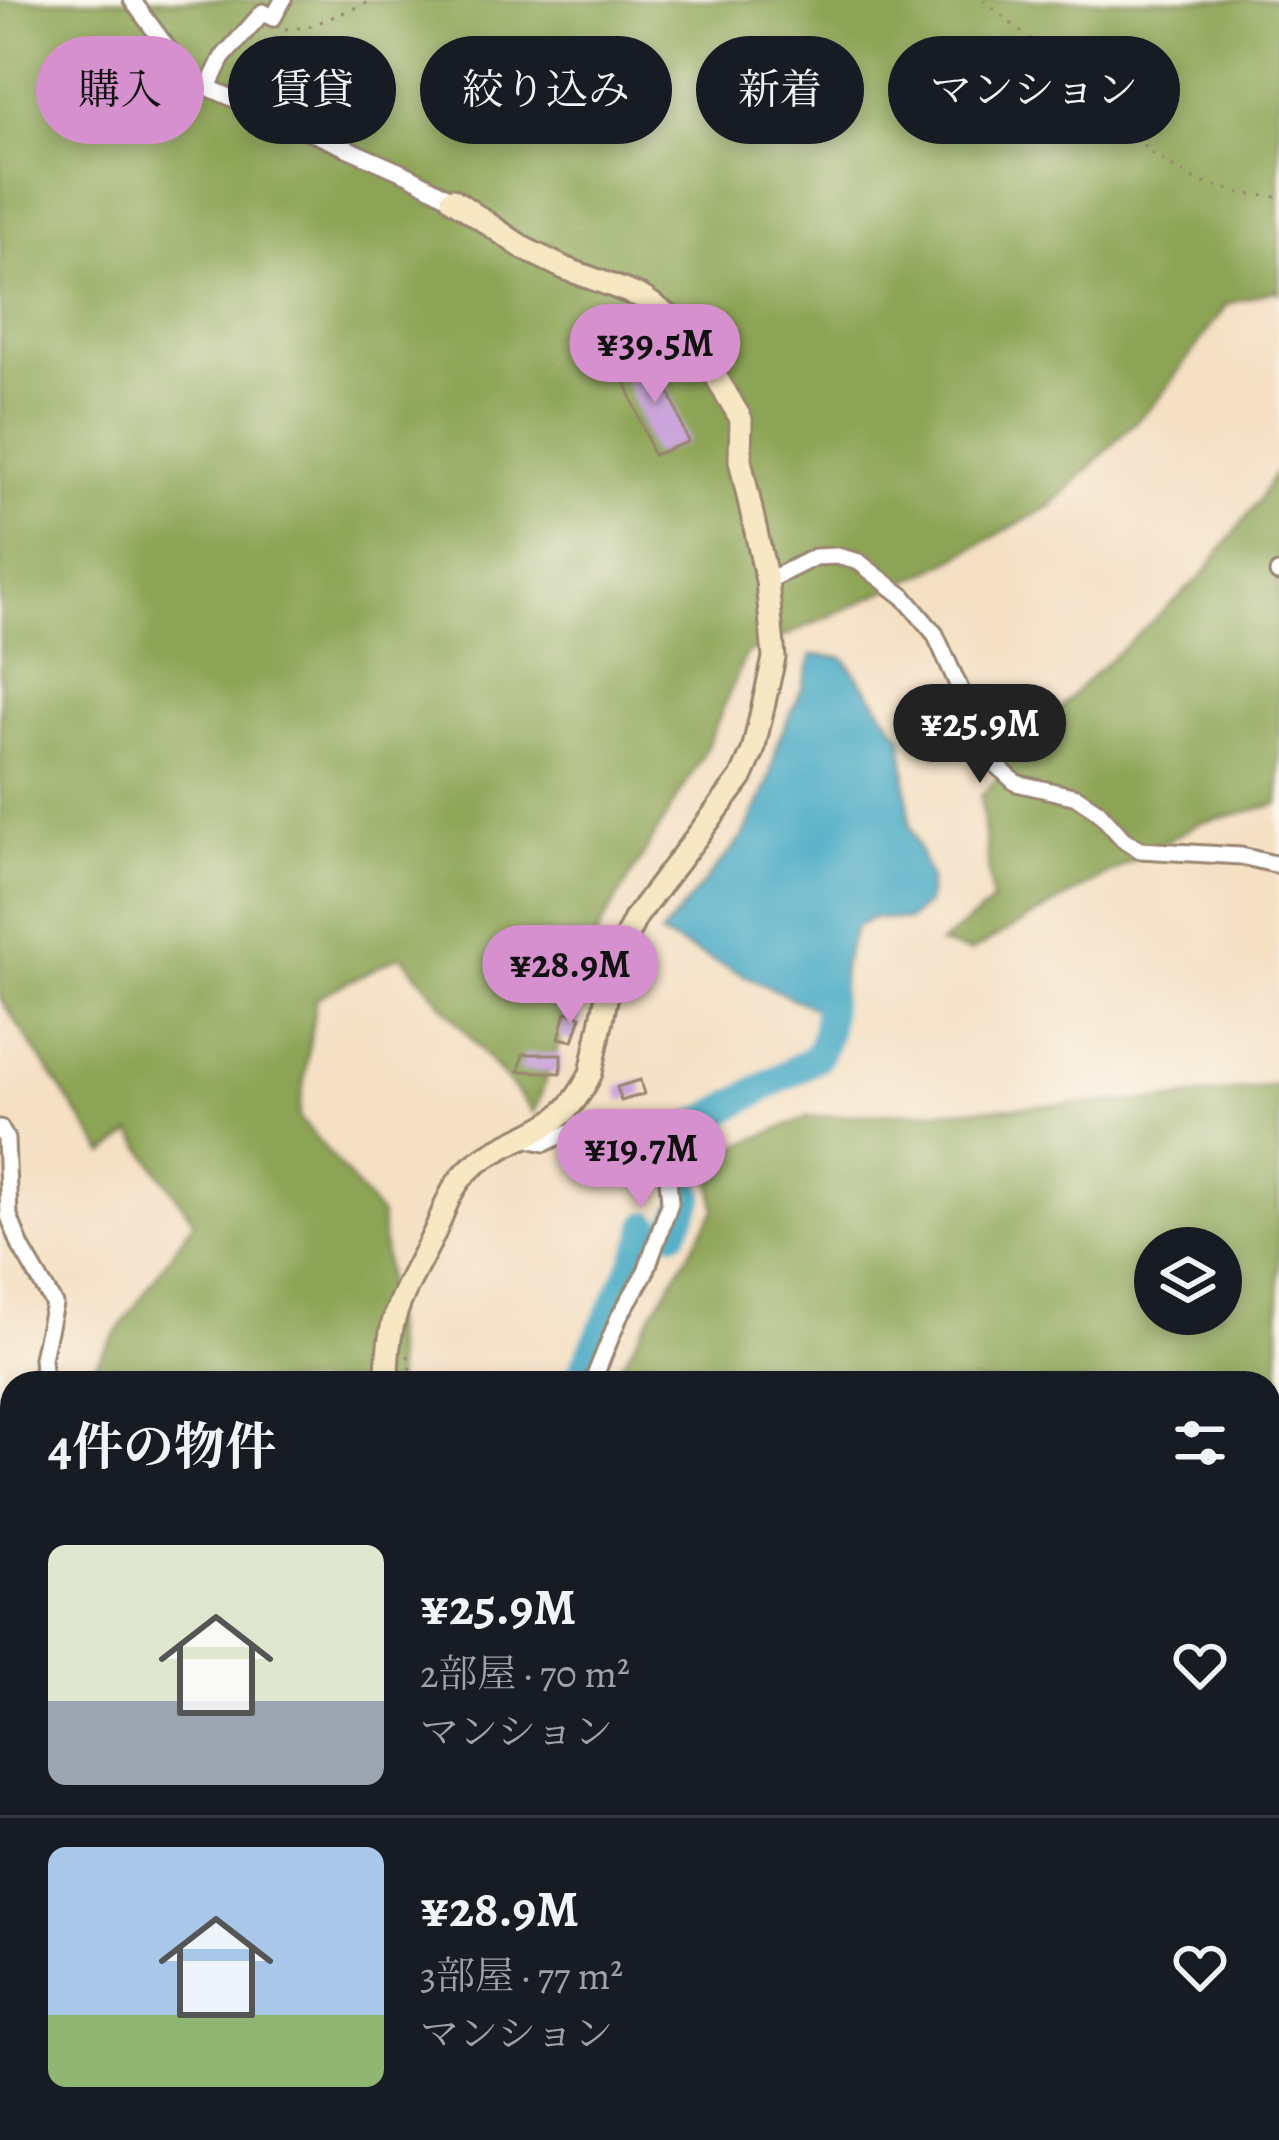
<!DOCTYPE html>
<html lang="ja">
<meta charset="utf-8">
<style>
body{margin:0;font-family:Alegreya,"Noto Serif JP",serif;background:#20242c;color:#f1f3f6;height:100vh;display:flex;flex-direction:column;font-size:45px;white-space:nowrap}
*{box-sizing:border-box;margin:0}
p{font-size:39px;color:#9ea1a6}
.icon{flex:none;width:66px;height:66px;fill:none;stroke:currentColor;stroke-width:2;stroke-linecap:round;stroke-linejoin:round}
.map{position:relative;flex:1;overflow:hidden}
.sheet{position:absolute;left:0px;top:1371px;width:1281px;height:771px;display:flex;flex-direction:column;background:#171b24;border-radius:36px 36px 0 0;box-shadow:0 6px 18px #0003}
.sheet>*{flex:none}
.banner{position:absolute;left:36px;top:36px;width:1209px;height:108px;display:flex;gap:24px}
.buttons{position:absolute;left:1134px;top:1227px;display:grid;gap:24px}
.buttons a{display:grid;place-items:center;width:108px;height:108px;border-radius:50%;background:#171b24;box-shadow:0 6px 18px #0003;font-size:60px}
.price{position:absolute;translate:-50% -102px;padding:0 27px;border-radius:42px;background:#d690ce;color:#111;font-size:39px;line-height:78px;filter:drop-shadow(0 3px 6px #0008)}
.price::after{content:'';position:absolute;left:50%;top:72px;width:36px;height:27px;margin-left:-18px;background:inherit;clip-path:polygon(0 0,100% 0,50% 100%)}
.price.current{background:#222;color:#fff}
ul{padding:0;list-style:none}
li{display:flex;align-items:center;gap:36px;height:300px;padding:0 48px}
li+li{border-top:3px solid #363941}
li span{display:grid;place-items:center;flex:none;width:336px;height:240px;border-radius:18px;color:#555}
li>.icon{margin-inline-start:auto}
span .icon{width:144px;height:144px;fill:#fffc;stroke-width:1}
li b{font-size:51px}
h2{display:flex;justify-content:space-between;align-items:center;height:144px;padding:0 48px;font-size:51px}
.tag{padding:0 42px;border-radius:54px;background:#171b24;box-shadow:0 6px 18px #0003;font-size:42px;line-height:108px}
.tag.current{background:#d690ce;color:#111}
.map>svg:first-child{display:block}
.forest{fill:#8ca455;stroke:#64673a;stroke-width:3;fill-rule:evenodd}
.water{fill:#44a9c4;stroke:#406a71;stroke-width:3}
.lines{fill:none;stroke-linecap:round;stroke-linejoin:round}
.river{stroke:#44a9c4;stroke-width:30}
.building{fill:#caa3db}
.street-casing{stroke:#988571;stroke-width:21}
.secondary-casing{stroke:#988571;stroke-width:27}
.path{stroke:#988571;stroke-width:3;stroke-dasharray:3 9;stroke-linecap:butt}
.street{stroke:#fff;stroke-width:15}
.secondary{stroke:#f7e8c3;stroke-width:21}
</style>
<div class="map">
<svg width="1279" height="2140" viewBox="0 0 1279 2140">
<rect width="100%" height="100%" fill="#fbf7ec"/>
<filter id="ink" filterUnits="userSpaceOnUse"><feTurbulence type="fractalNoise" baseFrequency=".00833" numOctaves="2"/><feDisplacementMap in="SourceGraphic" scale="24" xChannelSelector="R" yChannelSelector="G"/><feConvolveMatrix kernelMatrix="1 2 1 2 8 2 1 2 1" color-interpolation-filters="sRGB"/></filter>
<filter id="wash" filterUnits="userSpaceOnUse"><feTurbulence type="fractalNoise" baseFrequency=".004" numOctaves="4" result="noise"/><feDisplacementMap in="SourceGraphic" scale="48" xChannelSelector="R" yChannelSelector="G"/><feGaussianBlur stdDeviation="2.7" result="paint"/><feColorMatrix in="noise" values="0 0 0 0 0 0 0 0 0 0 0 0 0 0 0 0 0 1.4 0 .05"/><feComposite in="paint" operator="in"/></filter>
<g filter="url(#wash)">
<rect width="100%" height="100%" fill="#f5e0c4"/>
<!-- forest -->
<g class="forest">
<path d="M0,0H1279V293L1275,290L1227,304L1160,397L1051,506L936,568L746,654L704,753L601,926L534,1113L401,955L316,998L299,1117L381,1216L396,1383H99L89,1373L194,1221L132,1133L105,1154L0,998Z"/>
<path d="M1279,467V804L1199,823L970,952L940,944L992,903L981,796L1081,686L1202,576L1257,503Z"/>
<path d="M1279,1085V2140H1112L1117,2134L1114,2130H1269V1383H610L715,1210L709,1158L808,1117L1165,1100ZM1221,1248V1314H1155V1248Z"/>
<path d="M12,1648V1919L0,1936V1655Z"/>
<path d="M0,2069L12,2077V2130H94L98,2140H0Z"/>
</g>
<!-- water -->
<path class="water" d="M812,655L844,658L902,737L910,825L930,879L927,904L908,920L872,918L855,928L843,966L840,1021L660,935L744,835L768,784L779,739L802,689Z"/>
<g class="lines">
<!-- river -->
<g class="river">
<path d="M674,1230L690,1196L664,1143L816,1058C832,1034 827,1006 827,978"/>
<path d="M577,1383L645,1242L648,1226"/>
<path d="M365,2130L367,2140"/>
</g>
</g>
<g id="blocks">
<!-- building -->
<g class="building">
<path d="M657,357L688,442L653,455L621,370Z"/>
<path d="M566,1012L581,1016L573,1041L559,1038Z"/>
<path d="M523,1054H561V1073L519,1071Z"/>
<path d="M640,1080L644,1094L621,1101L617,1087Z"/>
</g>
</g>
</g>
<g filter="url(#ink)">
<use href="#blocks" fill-opacity="0" stroke="#988571" stroke-width="3"/>
<g class="lines">
<defs>
<g id="street">
<path d="M132,0L191,80L410,176L452,199"/>
<path d="M208,87L222,58L263,12L273,18L283,0"/>
<path d="M1278,573H1279"/>
<path d="M767,581L815,557L837,556L859,562L904,597L935,634L993,762L1016,783L1077,797L1098,811L1124,840L1140,850L1241,856L1279,865"/>
<path d="M0,1128L6,1139L9,1216L21,1247L54,1304L42,1358L44,1383"/>
<path d="M524,1138L545,1143C576,1126 606,1126 641,1130L668,1178L670,1203L646,1271L619,1317L592,1383"/>
<path d="M0,1571L12,1562"/>
<path d="M0,1681L12,1714"/>
<path d="M351,2130L352,2140"/>
<path d="M750,2130L769,2140"/>
<path d="M656,2140L671,2130"/>
<path d="M697,2140L706,2130"/>
</g>
<g id="secondary">
<path d="M387,1383C387,1316 400,1300 430,1242C445,1213 448,1184 477,1163C527,1127 560,1137 591,1073L608,990L618,954L636,917L741,778L753,751L774,658L767,581L740,460L741,419L705,358L678,322L642,297L564,268L525,249L452,199"/>
<path d="M0,1622L12,1619"/>
</g>
</defs>
<!-- street casing -->
<use href="#street" class="street-casing"/>
<!-- secondary casing -->
<use href="#secondary" class="secondary-casing"/>
<!-- path -->
<g class="path">
<path d="M983,0L1086,86L1152,154L1197,181L1245,194L1279,197"/>
<path d="M285,29L308,27L374,0"/>
<path d="M408,1355L412,1383"/>
</g>
<!-- street -->
<use href="#street" class="street"/>
<!-- secondary -->
<use href="#secondary" class="secondary"/>
</g>
</g>
</svg>
<div class="buttons">
<a><svg class="icon" aria-label="layers" viewBox="0 0 24 24"><path d="M12 4l9 5-9 5-9-5zM3 14l9 5 9-5"/></svg></a>
</div>
<b class="price" style="left:655px;top:406px">¥39.5M</b>
<b class="price current" style="left:980px;top:786px">¥25.9M</b>
<b class="price" style="left:570px;top:1027px">¥28.9M</b>
<b class="price" style="left:641px;top:1211px">¥19.7M</b>
<div class="banner">
<a class="tag current">購入</a>
<a class="tag">賃貸</a>
<a class="tag">絞り込み</a>
<a class="tag">新着</a>
<a class="tag">マンション</a>
</div>
<section class="sheet">
<h2>4件の物件<svg class="icon" aria-label="filters" viewBox="0 0 24 24"><path d="M4 7h16M4 17h16"/><circle cx="9" cy="7" r="2"/><circle cx="15" cy="17" r="2"/></svg></h2>
<ul>
<li><span style="background:linear-gradient(#dfe7d0 65%,#9aa5b1 0)"><svg class="icon" aria-label="home" viewBox="0 0 24 24"><path d="M3 11l9-7 9 7M6 9v11h12V9"/></svg></span><div><b>¥25.9M</b><p>2部屋 · 70 m²</p><p>マンション</p></div><svg class="icon" aria-label="heart" viewBox="0 0 24 24"><path d="M12 20l-8-8c-3-5 5-10 8-4 3-6 11-1 8 4z"/></svg></li>
<li><span style="background:linear-gradient(#a9c7e8 70%,#8fb573 0)"><svg class="icon" aria-label="home" viewBox="0 0 24 24"><path d="M3 11l9-7 9 7M6 9v11h12V9"/></svg></span><div><b>¥28.9M</b><p>3部屋 · 77 m²</p><p>マンション</p></div><svg class="icon" aria-label="heart" viewBox="0 0 24 24"><path d="M12 20l-8-8c-3-5 5-10 8-4 3-6 11-1 8 4z"/></svg></li>
</ul>
</section>
</div>
